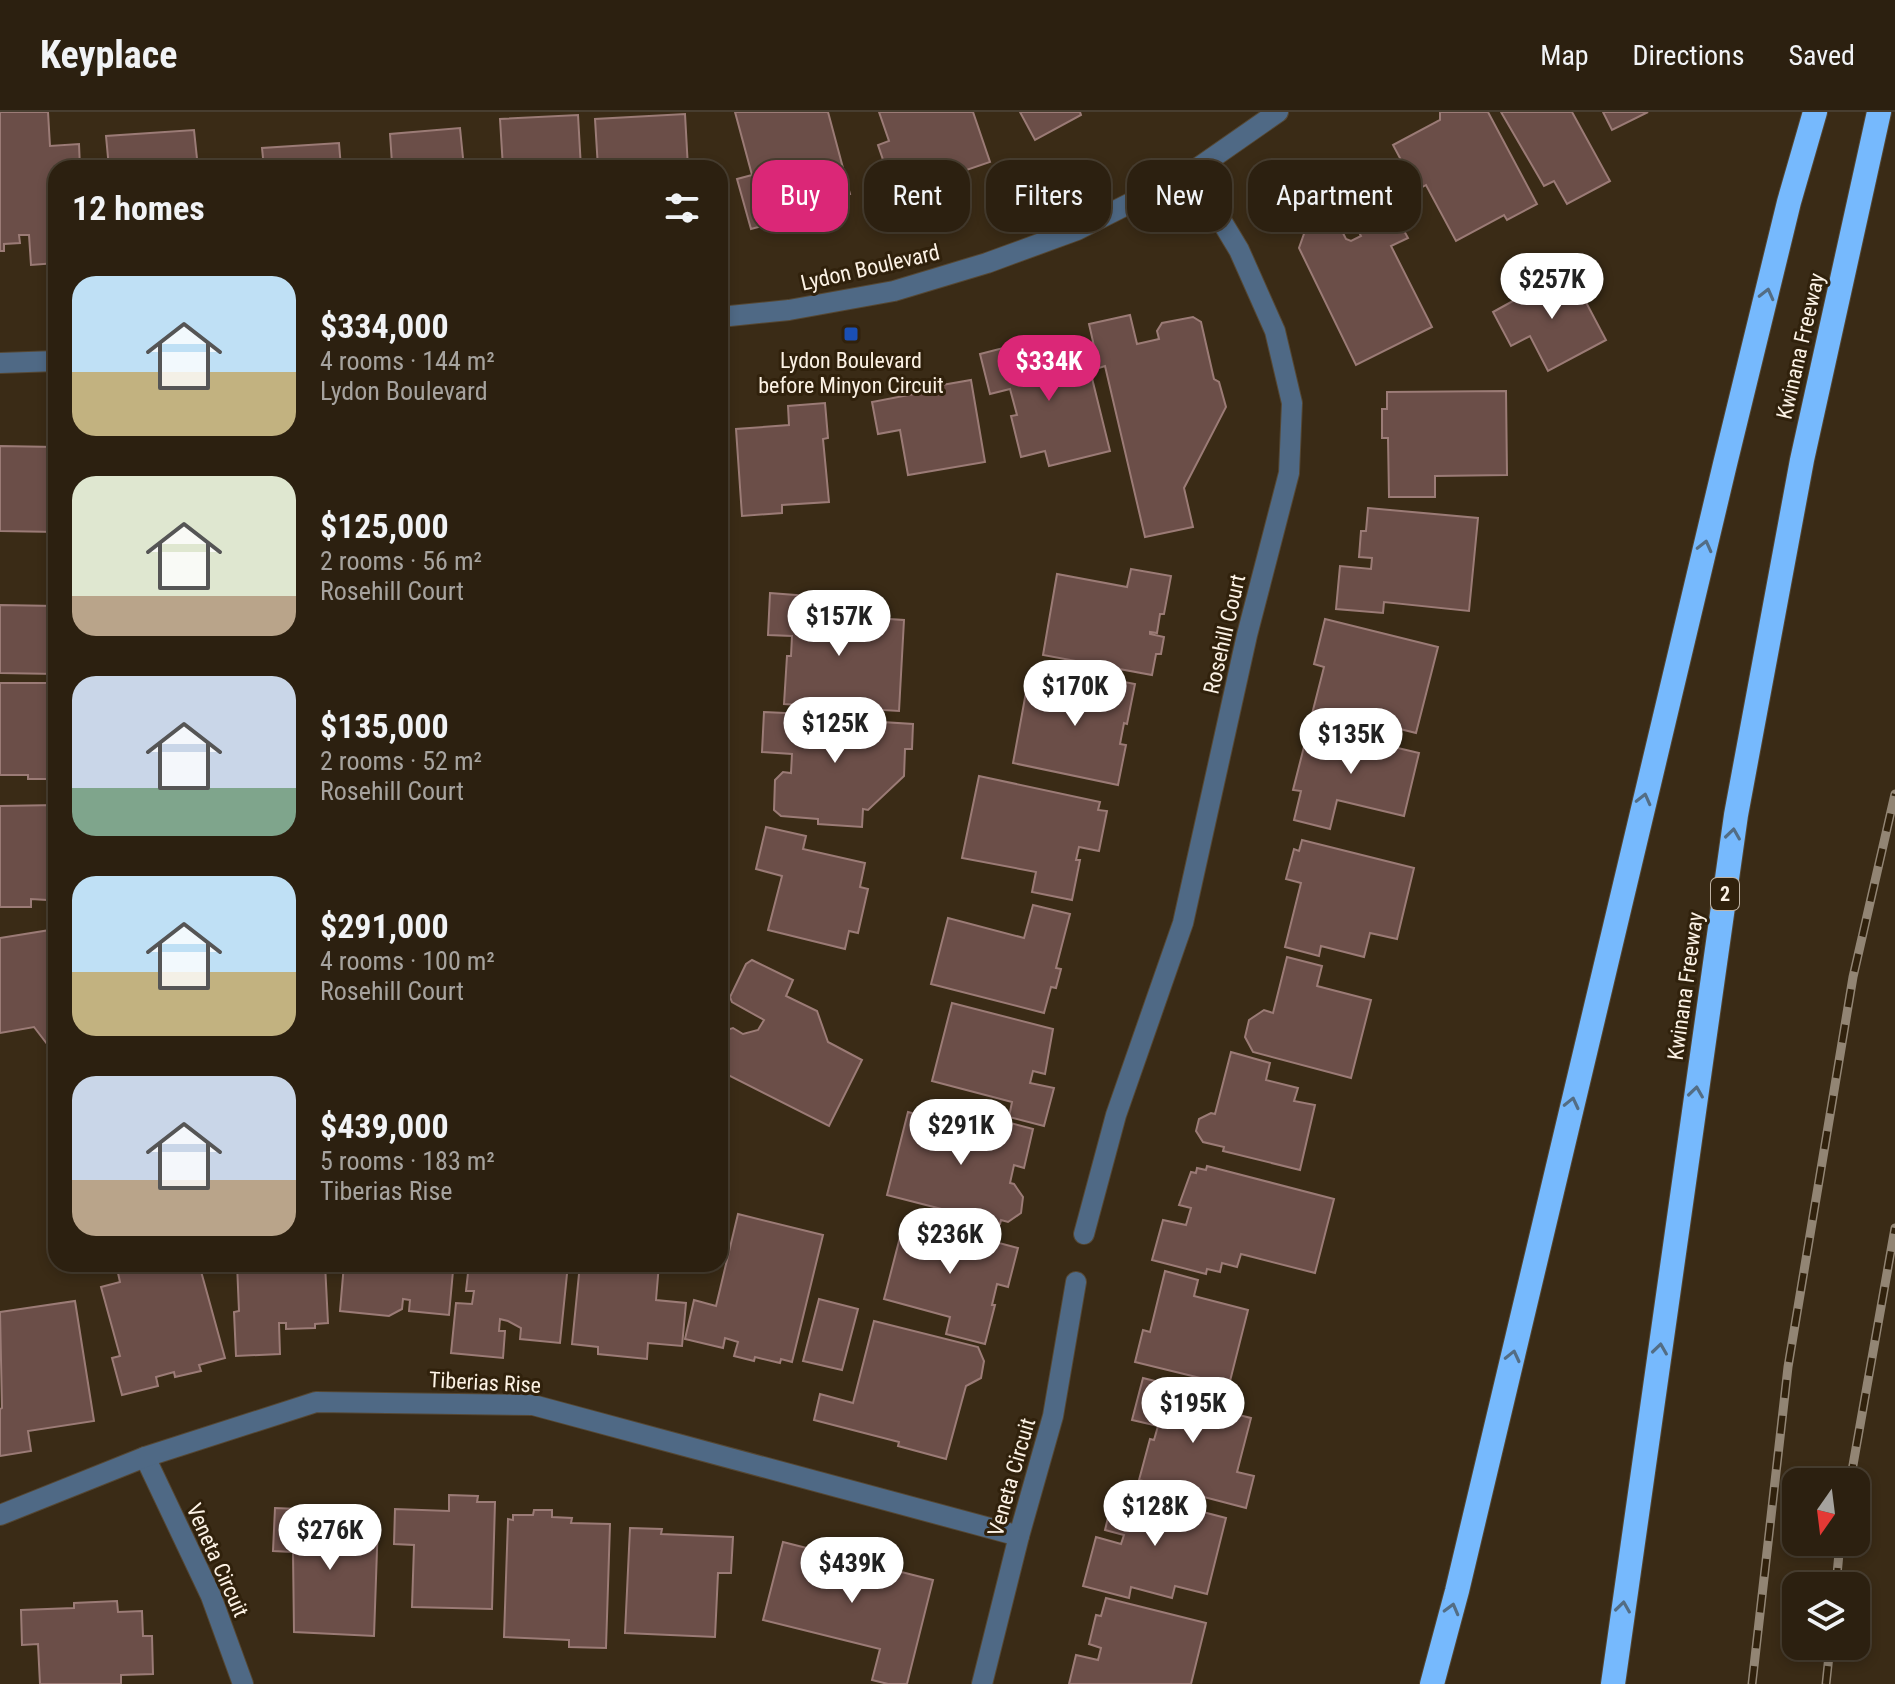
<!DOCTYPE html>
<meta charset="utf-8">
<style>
body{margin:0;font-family:"Roboto Condensed",sans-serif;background:#342819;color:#f1f3f6;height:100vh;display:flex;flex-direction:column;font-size:30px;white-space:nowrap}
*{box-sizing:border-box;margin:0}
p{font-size:26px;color:#a6a39f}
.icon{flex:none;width:44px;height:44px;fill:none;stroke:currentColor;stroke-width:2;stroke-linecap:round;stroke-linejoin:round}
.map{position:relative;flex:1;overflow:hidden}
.drawer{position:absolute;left:48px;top:48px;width:680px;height:1112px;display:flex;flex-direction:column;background:#2c2010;border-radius:24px;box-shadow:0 4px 12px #0003,0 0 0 2px #483e30}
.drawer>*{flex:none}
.top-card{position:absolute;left:752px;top:48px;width:760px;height:72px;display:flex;gap:16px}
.needle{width:52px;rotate:194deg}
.buttons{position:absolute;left:1782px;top:1356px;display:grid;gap:16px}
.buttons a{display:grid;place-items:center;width:88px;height:88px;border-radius:16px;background:#2c2010;box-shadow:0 4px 12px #0003,0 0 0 2px #483e30;font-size:40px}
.price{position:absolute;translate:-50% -68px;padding:0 18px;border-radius:28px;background:#fff;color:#222;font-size:26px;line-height:52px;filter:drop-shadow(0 2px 4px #0008)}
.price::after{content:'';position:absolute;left:50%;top:48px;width:24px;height:18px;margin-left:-12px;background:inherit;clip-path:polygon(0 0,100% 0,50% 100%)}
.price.active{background:#db2777;color:#fff}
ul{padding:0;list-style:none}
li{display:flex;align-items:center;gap:24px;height:200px;padding:0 24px}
li span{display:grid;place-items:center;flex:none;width:224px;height:160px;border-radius:24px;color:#555}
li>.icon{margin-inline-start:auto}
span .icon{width:96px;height:96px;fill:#fffc;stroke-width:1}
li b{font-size:34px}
h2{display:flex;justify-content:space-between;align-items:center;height:96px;padding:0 24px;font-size:34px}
.pill{padding:0 28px;border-radius:24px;background:#2c2010;box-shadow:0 4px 12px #0003,0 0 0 2px #483e30;font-size:28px;line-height:72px}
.pill.active{background:#db2777;color:#fff}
header{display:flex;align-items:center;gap:48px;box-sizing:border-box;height:112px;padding:0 40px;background:#2c2010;border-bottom:2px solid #483e30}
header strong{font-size:38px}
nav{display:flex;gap:44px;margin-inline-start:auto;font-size:28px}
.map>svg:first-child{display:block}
.building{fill:#6b4e48;stroke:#9b7b76;stroke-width:2}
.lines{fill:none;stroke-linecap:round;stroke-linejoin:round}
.minor-casing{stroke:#554733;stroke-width:22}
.highway-casing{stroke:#554733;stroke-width:26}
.minor{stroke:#4f6985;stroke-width:20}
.highway{stroke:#76b9fd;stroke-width:24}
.rail-casing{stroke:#928574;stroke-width:9}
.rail{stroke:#30210c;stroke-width:6;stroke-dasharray:18;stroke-linecap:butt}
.oneway{stroke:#536d84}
.transit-dot{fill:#1a4fb4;stroke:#30210c;stroke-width:3}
.labels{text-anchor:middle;stroke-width:6;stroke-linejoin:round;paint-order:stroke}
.shield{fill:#30210c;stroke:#bfb3a4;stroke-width:2}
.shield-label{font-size:20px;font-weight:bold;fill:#fcf2e5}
.street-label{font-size:22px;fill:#fcf2e5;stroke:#30210c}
.poi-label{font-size:22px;fill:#fcf2e5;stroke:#30210c}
</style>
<header>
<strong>Keyplace</strong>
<nav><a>Map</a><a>Directions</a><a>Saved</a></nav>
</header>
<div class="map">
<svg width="1895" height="1572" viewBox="0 0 1895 1572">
<rect width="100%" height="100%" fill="#3a2b16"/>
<!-- building -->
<g class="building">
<path d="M0,0H48L50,34L79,32L80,56H56V64H51L53,109H56V151L31,153L29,123H19L20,131L4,132V139H0Z"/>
<path d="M735,0H828L850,82L808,93L805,85L795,88L799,104L751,117L737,67L752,63Z"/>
<path d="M879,0H973L990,50L949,64L945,53L891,71L878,33L889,29Z"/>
<path d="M1020,0H1080L1081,3L1035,28Z"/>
<path d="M1440,0H1488L1537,92L1507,108L1504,103L1456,129L1426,73L1417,78L1393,33L1440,8Z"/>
<path d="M1501,0H1572L1610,69L1567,92L1554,69L1544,74Z"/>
<path d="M1603,0H1648L1612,18Z"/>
<path d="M685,2L688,56H598L595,7Z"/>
<path d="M578,3L581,56H503L500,7Z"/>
<path d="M460,16L464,56H376V52L392,51L390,22Z"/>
<path d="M194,18L198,56H109L106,24Z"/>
<path d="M339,31L341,56H264L262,36Z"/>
<path d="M1389,91L1408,126L1391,134L1432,215L1356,253L1299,136L1305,119L1322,110L1341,117L1346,127L1351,129L1361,124L1353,109Z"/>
<path d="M1569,158L1606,228L1548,259L1530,224L1511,234L1493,200Z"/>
<path d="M1130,203L1137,232L1159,227L1157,219L1162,211L1193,205L1201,210L1214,267L1219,270L1226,295L1184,376L1193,415L1145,425L1105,254L1099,256L1089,212Z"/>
<path d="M1027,230L1032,250L1065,242L1068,251L1087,246L1110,339L1049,354L1045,339L1021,345L1011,304L1017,303L1010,277L990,282L980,242Z"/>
<path d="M971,268L985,350L908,363L900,318L878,322L872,290L914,282L913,278Z"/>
<path d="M1506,279L1507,363L1435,364V385H1389L1388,326H1382V297H1387V280Z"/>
<path d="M825,291L828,326L823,327L829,390L782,393V401L742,404L736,317L789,313L788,294Z"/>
<path d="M0,334L56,335V420L0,419Z"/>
<path d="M1368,396L1478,406L1469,499L1384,490L1383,501L1336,497L1340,454L1371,457L1372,446L1359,445L1361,419H1366Z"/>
<path d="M1131,457L1171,464L1164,502H1160L1157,521L1150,520V522L1164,525L1161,542H1156L1152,563L1043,543L1057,462L1127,475Z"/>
<path d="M770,481L808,484L806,511L826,512L827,503L904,508L899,599L784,592L787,544H791L792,524L768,523Z"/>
<path d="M0,493L56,494V562L0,561Z"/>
<path d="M1325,507L1438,535L1416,621L1356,606L1354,616L1311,606L1324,555L1314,552Z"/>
<path d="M1029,564L1091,577L1093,564L1135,572L1127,612L1124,611L1120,632L1126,633L1118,673L1013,651Z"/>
<path d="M0,571H56V667H28V663H0Z"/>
<path d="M764,600L805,602L804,605L913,612L912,637H905L904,664L868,698L863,697L862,715L818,712V707L781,704L774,698L775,668L783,660L791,661L792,642L762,640Z"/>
<path d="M1309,615L1419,641L1404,704L1337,688L1330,717L1294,708L1301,679L1293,678Z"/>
<path d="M979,664L1100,690L1098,698L1107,699L1099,739L1079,735L1076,748H1080L1072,788L1032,780L1036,760L962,746Z"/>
<path d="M56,693V799H47V788L31,787V795H0V694Z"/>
<path d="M766,715L806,724L803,737L865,751L860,775L868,777L858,821L849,819L845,837L768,818L782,764L756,757Z"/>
<path d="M1302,728L1414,756L1397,827L1370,821L1364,845L1321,834L1319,844L1285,835L1301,771L1286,767L1294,737L1299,739Z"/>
<path d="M1033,793L1070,802L1056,856L1061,857L1056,876L1051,875L1044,901L931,872L948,806L1024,826Z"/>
<path d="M56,817V940L54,941L34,915L0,921V826Z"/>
<path d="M1287,845L1322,854L1317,874L1371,888L1351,966L1253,940L1245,925L1249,908L1264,898L1273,901Z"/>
<path d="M752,848L793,868L786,884L817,899L828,930L862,948L829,1014L720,959V920L733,916L743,922L758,918L764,908L732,890L730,885L746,852Z"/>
<path d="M952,891L1053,917L1045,962L1033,959L1030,971L1054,976L1044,1014L1009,1005L1012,990L932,969Z"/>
<path d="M1231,940L1270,951L1266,968L1298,976L1294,989L1315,993L1300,1058L1223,1039L1224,1035L1203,1030L1196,1019L1199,1007L1211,1001L1215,1002Z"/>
<path d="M908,1000L989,1021L992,1006L1033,1017L1024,1056L1014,1053L1010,1071L1014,1072L1023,1085L1021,1101L1008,1110L1001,1108L1000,1112L887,1083Z"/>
<path d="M1207,1054L1334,1087L1315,1161L1241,1142L1237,1155L1222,1151L1220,1160L1207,1157L1206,1162L1152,1148L1163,1108L1186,1113L1191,1096L1179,1093L1191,1060L1196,1061L1197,1056L1206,1058Z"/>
<path d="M738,1102L823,1123L792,1250L781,1247L780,1251L755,1245L754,1249L734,1244L738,1230L725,1226L723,1236L685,1227L694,1188L716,1194Z"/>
<path d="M905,1106L1018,1136L1008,1175L997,1172L992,1193H995L985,1232L946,1222L950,1205L884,1187Z"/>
<path d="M116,1152H199L225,1246L199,1253L201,1259L175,1265L174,1260L156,1265L158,1274L122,1283L112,1246L120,1244L101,1175L120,1170Z"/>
<path d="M237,1152H325L328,1211L315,1212V1216L286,1217V1211H279L280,1242L236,1244L234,1200L239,1199Z"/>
<path d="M344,1152H443V1158L453,1159L449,1203L409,1199L410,1188L403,1187L402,1197L389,1204L340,1199Z"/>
<path d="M469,1152H568L560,1231L520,1227L521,1216L508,1209L500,1207L499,1219H505L503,1246L451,1241L456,1191L472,1192L474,1179H466Z"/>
<path d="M580,1152H659L656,1188L686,1191L682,1234L648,1231L647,1247L598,1242V1235L572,1232Z"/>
<path d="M1165,1159L1198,1168L1194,1184L1248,1198L1229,1273L1135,1250L1143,1218L1150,1220Z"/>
<path d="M819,1187L858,1197L842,1258L803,1249Z"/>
<path d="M75,1189L94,1309L28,1319L31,1339L0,1344V1297L2,1296L0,1200Z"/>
<path d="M874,1209L978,1235L984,1249L981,1266L966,1274L946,1347L898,1334L899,1330L814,1308L820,1282L853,1291Z"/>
<path d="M1143,1266L1187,1277L1184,1289L1251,1306L1237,1360L1254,1364L1246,1396L1139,1368L1150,1327L1154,1328L1158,1314L1132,1308Z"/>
<path d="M1115,1377L1226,1406L1207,1482L1175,1474L1172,1486L1131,1475L1129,1486L1083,1474L1096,1425L1121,1432L1124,1423L1105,1418Z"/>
<path d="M449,1383L478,1384L477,1390H495L492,1497L412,1495L414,1433L394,1432L395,1397L449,1399Z"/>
<path d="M275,1396L321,1398L320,1419L330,1420V1408L378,1409L374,1524L294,1520L293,1440L273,1439Z"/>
<path d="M534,1398H552V1405L572,1406L571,1411L610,1412L606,1536L569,1535V1528L504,1525L508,1407L513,1408V1403H533Z"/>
<path d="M630,1416L662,1417L661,1422L733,1425L731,1461H718L715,1525L625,1521Z"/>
<path d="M783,1430L933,1468L907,1572H888L872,1568L880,1537L763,1508Z"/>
<path d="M1106,1486L1206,1511L1191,1572H1069L1076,1543L1098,1548L1101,1536L1089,1532L1096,1503L1101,1504Z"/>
<path d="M117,1489L118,1500L142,1499L143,1524H152L153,1562L121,1563V1572H40L38,1532L22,1533L21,1498L74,1496V1491Z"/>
</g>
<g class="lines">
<defs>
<g id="minor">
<path d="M720,205L789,198L894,179L987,151L1077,118L1192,60L1278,0"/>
<path d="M0,251L56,249"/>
<path d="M1084,1122L1116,1003L1183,811L1247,523L1289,361L1292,291L1275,219L1239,138L1192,60"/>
<path d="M145,1345L211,1484L243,1572"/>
<path d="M0,1403L145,1345L316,1290L533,1293L1019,1424"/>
<path d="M982,1572L1019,1424L1053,1304L1076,1170"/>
</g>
<g id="highway">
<path d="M1432,1572L1457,1479L1725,352L1789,90L1815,0"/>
<path d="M1613,1572L1736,703L1802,348L1879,0"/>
</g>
</defs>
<!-- minor casing -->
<use href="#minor" class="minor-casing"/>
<!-- highway casing -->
<use href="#highway" class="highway-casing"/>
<!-- minor -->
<use href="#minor" class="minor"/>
<!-- highway -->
<use href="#highway" class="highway"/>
<defs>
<g id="rail">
<path d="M1850,1370L1895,1116"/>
<path d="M1836,1474L1840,1430"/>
<path d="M1752,1572L1788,1255L1853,865L1895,682"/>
<path d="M1826,1572L1830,1534"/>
</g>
</defs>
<!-- rail casing -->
<use href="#rail" class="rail-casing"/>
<!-- rail -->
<use href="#rail" class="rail"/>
</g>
<!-- one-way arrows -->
<defs><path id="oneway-chevron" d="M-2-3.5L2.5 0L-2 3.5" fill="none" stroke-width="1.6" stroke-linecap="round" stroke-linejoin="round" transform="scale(2)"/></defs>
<g class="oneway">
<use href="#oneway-chevron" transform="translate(1767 182) rotate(-76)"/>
<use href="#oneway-chevron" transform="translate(1705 434) rotate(-76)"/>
<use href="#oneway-chevron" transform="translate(1644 687) rotate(-76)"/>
<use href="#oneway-chevron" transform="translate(1733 722) rotate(-82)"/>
<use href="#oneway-chevron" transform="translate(1696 980) rotate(-82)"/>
<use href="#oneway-chevron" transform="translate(1572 991) rotate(-77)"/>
<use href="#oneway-chevron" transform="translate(1660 1237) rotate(-82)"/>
<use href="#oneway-chevron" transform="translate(1513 1244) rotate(-77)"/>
<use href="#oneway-chevron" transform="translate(1623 1495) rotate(-82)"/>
<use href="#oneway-chevron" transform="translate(1452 1497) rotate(-75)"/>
</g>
<!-- markers -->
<rect class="transit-dot" x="843" y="214" width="16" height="16" rx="4"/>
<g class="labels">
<!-- shield labels -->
<rect class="shield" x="1711" y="766" width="28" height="32" rx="6"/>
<g class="shield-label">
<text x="1725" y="789">2</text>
</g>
<!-- street labels -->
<g class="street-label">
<text transform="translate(870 155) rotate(-13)" y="8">Lydon Boulevard</text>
<text transform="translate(1800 234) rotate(-77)" y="8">Kwinana Freeway</text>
<text transform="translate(1224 522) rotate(-77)" y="8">Rosehill Court</text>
<text transform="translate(1685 874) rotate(-82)" y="8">Kwinana Freeway</text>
<text transform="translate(485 1270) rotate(3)" y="8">Tiberias Rise</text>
<text transform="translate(1011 1365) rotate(-74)" y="8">Veneta Circuit</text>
<text transform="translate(218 1448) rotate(66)" y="8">Veneta Circuit</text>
</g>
<!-- poi labels -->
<g class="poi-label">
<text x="851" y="256">Lydon Boulevard<tspan x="851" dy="25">before Minyon Circuit</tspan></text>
</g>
</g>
</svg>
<div class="buttons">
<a><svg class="needle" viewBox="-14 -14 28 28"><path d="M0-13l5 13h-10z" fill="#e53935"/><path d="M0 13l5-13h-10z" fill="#a6a39f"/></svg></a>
<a><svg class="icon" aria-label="layers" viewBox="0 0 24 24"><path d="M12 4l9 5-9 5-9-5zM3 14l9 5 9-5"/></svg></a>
</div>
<b class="price" style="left:1552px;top:209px">$257K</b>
<b class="price active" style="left:1049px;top:291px">$334K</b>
<b class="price" style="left:839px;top:546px">$157K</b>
<b class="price" style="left:1075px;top:616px">$170K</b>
<b class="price" style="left:835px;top:653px">$125K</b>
<b class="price" style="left:1351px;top:664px">$135K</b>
<b class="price" style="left:961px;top:1055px">$291K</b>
<b class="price" style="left:950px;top:1164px">$236K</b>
<b class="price" style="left:1193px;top:1333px">$195K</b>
<b class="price" style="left:1155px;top:1436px">$128K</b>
<b class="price" style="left:330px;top:1460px">$276K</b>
<b class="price" style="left:852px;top:1493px">$439K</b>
<div class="top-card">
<a class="pill active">Buy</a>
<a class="pill">Rent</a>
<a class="pill">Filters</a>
<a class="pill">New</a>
<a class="pill">Apartment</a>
</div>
<section class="drawer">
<h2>12 homes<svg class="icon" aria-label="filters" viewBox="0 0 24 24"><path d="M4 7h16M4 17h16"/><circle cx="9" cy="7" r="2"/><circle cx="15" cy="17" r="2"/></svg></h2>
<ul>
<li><span style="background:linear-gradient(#bfe0f5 60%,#c2b280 0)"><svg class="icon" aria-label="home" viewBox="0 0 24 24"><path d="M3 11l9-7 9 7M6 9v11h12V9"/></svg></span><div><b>$334,000</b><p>4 rooms · 144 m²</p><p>Lydon Boulevard</p></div></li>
<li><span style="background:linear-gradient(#dfe7d0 75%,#b9a48a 0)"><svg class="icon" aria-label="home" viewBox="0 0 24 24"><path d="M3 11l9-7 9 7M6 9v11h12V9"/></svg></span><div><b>$125,000</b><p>2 rooms · 56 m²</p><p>Rosehill Court</p></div></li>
<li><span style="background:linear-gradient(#c9d6e8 70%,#7fa58c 0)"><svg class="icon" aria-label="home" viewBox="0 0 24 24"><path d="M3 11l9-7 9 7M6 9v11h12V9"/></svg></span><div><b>$135,000</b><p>2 rooms · 52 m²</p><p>Rosehill Court</p></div></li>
<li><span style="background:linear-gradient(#bfe0f5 60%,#c2b280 0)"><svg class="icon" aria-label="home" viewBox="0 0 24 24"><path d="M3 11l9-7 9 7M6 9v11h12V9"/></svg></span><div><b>$291,000</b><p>4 rooms · 100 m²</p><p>Rosehill Court</p></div></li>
<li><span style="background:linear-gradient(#c9d6e8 65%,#b9a48a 0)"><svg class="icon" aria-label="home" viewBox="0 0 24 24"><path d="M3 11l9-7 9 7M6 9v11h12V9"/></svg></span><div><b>$439,000</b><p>5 rooms · 183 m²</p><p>Tiberias Rise</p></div></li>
</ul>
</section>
</div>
